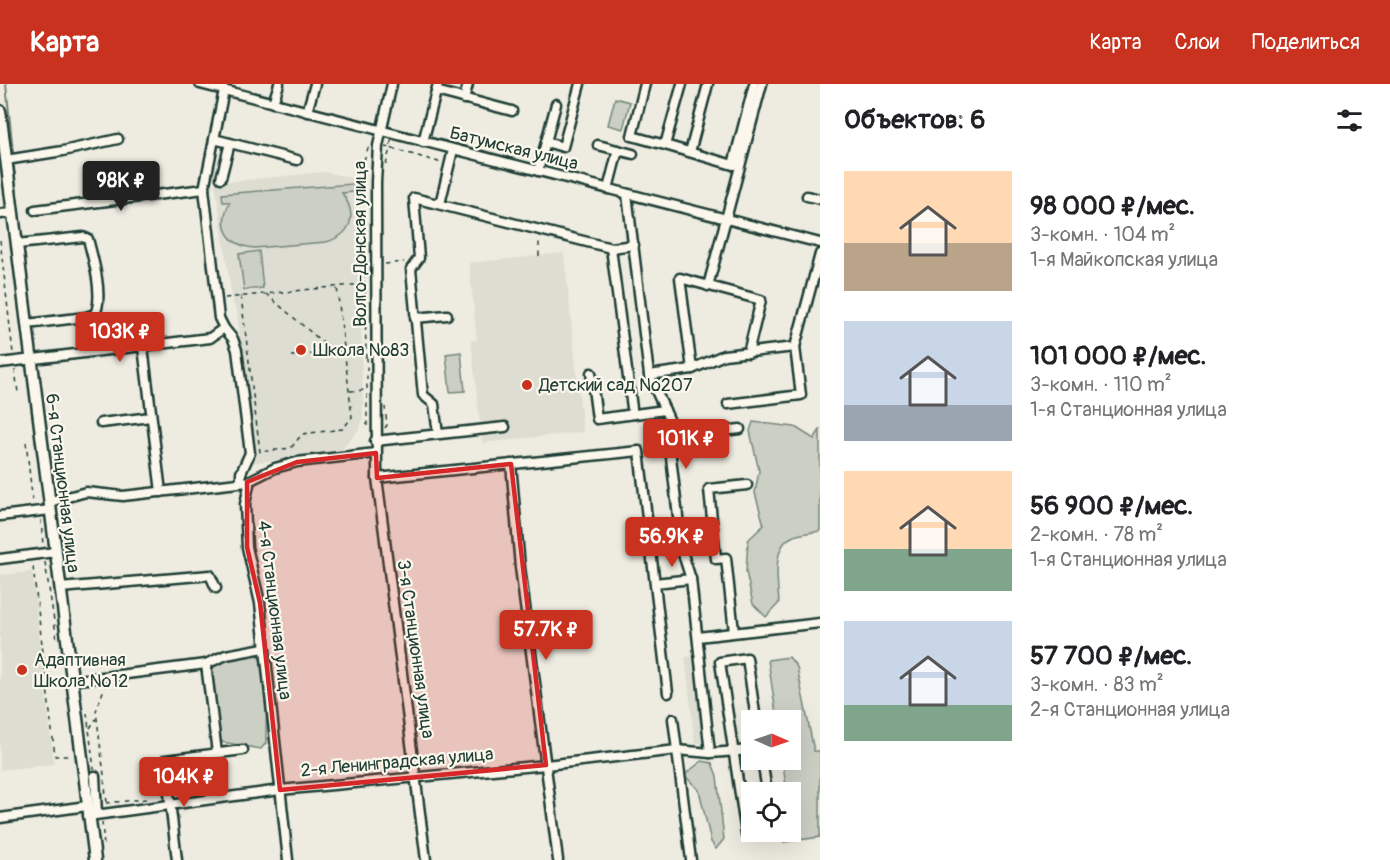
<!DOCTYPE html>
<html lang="ru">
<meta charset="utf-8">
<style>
body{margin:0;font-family:Pangolin,sans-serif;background:#f6f6f6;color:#202124;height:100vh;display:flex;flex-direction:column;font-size:22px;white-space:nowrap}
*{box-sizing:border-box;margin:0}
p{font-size:20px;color:#757577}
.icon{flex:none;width:33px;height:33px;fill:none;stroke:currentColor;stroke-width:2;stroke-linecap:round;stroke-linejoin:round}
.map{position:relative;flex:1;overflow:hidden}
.drawer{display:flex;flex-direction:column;background:#fff;width:570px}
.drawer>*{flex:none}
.needle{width:39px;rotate:92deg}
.fabs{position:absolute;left:741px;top:626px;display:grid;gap:12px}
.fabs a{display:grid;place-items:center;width:60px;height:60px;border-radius:0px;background:#fff;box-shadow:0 6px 24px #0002;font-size:30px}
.price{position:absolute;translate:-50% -51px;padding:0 14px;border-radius:6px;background:#c8321e;color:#fff;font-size:20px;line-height:39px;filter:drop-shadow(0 2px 3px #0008)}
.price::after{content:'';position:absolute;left:50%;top:36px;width:18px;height:14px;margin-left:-9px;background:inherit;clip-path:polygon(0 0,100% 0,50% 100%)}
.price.current{background:#222;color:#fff}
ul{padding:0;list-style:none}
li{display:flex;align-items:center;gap:18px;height:150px;padding:0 24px}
li span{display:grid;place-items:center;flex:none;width:168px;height:120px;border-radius:0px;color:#555}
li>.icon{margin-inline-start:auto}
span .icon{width:72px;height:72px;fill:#fffc;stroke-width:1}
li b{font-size:26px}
h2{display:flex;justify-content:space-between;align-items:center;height:72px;padding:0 24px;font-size:26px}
header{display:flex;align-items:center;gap:36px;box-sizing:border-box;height:84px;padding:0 30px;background:#c8321e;color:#fff}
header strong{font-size:28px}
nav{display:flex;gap:33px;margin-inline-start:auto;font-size:21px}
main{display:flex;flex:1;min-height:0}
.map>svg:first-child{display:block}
.built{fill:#ddddd2}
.green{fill:#cbcfc4;stroke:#75867c;stroke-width:1.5}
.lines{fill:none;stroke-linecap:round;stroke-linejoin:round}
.stream{stroke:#6c7d74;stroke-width:2}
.minor-casing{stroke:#1f3d34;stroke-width:13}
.major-casing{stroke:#1f3d34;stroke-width:15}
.path{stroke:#1f3d34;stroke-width:1.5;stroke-dasharray:4.5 4.5;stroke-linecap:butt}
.minor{stroke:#fbf7ec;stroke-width:8}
.major{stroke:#fbf7ec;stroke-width:10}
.marked{fill:#d62828;fill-opacity:0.2;stroke:#d62828;stroke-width:4.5;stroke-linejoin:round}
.poi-dot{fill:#c8321e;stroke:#fbf7ec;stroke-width:2}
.labels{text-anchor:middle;stroke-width:4.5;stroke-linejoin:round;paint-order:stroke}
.street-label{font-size:18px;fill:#1f3d34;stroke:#fbf7ec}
.poi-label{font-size:18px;fill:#1f3d34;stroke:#fbf7ec;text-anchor:start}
</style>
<header>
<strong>Карта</strong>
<nav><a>Карта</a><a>Слои</a><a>Поделиться</a></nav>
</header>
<main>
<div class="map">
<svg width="820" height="776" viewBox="0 0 820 776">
<rect width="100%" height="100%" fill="#eeece1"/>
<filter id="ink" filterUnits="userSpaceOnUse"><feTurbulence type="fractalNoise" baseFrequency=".0167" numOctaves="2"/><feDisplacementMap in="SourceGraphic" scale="12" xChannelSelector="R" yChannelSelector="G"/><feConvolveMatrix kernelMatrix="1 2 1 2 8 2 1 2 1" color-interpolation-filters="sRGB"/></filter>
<g filter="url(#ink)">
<!-- built -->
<g class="built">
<path d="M325,88L358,95L363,335L358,347L339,369L253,379L237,227L233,220L215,99Z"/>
<path d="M564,169L583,348L482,359L471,257L477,256L469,179Z"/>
<path d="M32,488L54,680L0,686V491Z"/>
<path d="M694,572L703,659L695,660L685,573Z"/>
</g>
<!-- green -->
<g class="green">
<path d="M615,14L630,18L623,45L608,41Z"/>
<path d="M353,100L354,108L342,109C358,131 352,151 326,158L254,164C227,161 217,142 230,118H223L222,110Z"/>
<path d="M259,167L263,204L244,206L239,170Z"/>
<path d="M461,268L465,307L450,308L446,270Z"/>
<path d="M753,338L795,343L814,355L820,346V447C811,449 800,449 792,453C771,462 778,501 779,519L766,533L753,520L746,488L748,456L764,441L755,409L759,387L750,347Z"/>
<path d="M256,569C272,586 265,636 266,659L261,665L222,658C210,640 211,603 210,580L215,577Z"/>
<path d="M789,573L797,583L814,667H820V753L784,758L788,747H790V708H787L782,675H790V636H777L768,576Z"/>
<path d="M702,677L712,679L717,692L724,755L716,765L711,758L699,706L684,691Z"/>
</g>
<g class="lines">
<!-- stream -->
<g class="stream">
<path d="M6,0L13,68"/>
<path d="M14,83L21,149"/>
</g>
<defs>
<g id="minor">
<path d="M200,0L820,159"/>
<path d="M392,0L378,62L376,98L377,394L426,776"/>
<path d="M645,0L632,52L665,61L682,0"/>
<path d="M224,6L204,105L219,234L224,244L233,255L237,266L250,369L241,389V395L249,401L245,420L247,463L260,519L288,776"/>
<path d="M436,7L512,27"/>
<path d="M464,15L468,0"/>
<path d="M273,19L279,0"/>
<path d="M307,28L315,0"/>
<path d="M214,55L297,76"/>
<path d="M423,58L438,0"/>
<path d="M546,58L556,20"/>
<path d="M598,61L633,70"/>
<path d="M665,61L733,81L754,0"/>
<path d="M690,68L708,0"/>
<path d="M6,76L63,67L118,55"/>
<path d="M538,87L546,58L563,63L580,0"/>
<path d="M221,94L230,59"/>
<path d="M608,105L618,66"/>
<path d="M627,110L649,291L672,342L671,373L682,467L691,495L710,669"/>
<path d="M807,112L820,115"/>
<path d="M440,120L453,66"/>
<path d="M35,126L204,105"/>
<path d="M0,130L13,129"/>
<path d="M17,160L83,153L88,155C93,174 104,212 95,230L86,233L27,240"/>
<path d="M611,164L632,324"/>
<path d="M708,202L762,0"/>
<path d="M415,234L447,231"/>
<path d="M143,263L161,408"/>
<path d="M0,279L210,254L224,244"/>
<path d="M692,285L724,271L795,263"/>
<path d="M591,289L597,335L665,326"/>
<path d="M649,291L692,285L680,194L761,216L748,269"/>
<path d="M728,320L801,311L795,263L820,170"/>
<path d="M101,339L151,333"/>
<path d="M438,350L434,320L423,311L411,185L419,174L414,114L611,164L634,161"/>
<path d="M673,353L740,345"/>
<path d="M375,357L505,343"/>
<path d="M511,380L520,483L558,776"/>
<path d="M377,394L639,367L668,609"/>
<path d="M49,418L86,408L123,412L247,398L275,384L297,378L376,369"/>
<path d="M0,432L50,426"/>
<path d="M0,475L55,468"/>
<path d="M655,499L691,495"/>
<path d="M60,504L210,491L216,504"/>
<path d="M734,548L726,474L716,475L709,405L747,401"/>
<path d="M698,553L820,539"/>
<path d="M206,580L217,669"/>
<path d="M71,597L206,580L226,571L264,564"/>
<path d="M673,635L691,776"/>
<path d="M762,675L767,708"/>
<path d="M95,692L97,730"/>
<path d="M88,732L280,706L546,681L677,666L710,669L752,666"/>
<path d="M0,734L87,722"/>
<path d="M746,750L720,578L747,574L756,636"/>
<path d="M177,776L165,676L243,666"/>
</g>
<path id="major" d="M0,27L95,776"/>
</defs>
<!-- minor casing -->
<use href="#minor" class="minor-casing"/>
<!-- major casing -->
<use href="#major" class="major-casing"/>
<!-- path -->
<g class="path">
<path d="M391,57L390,64L442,79"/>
<path d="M385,63L390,64L386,81"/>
<path d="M0,156L13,269"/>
<path d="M539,172V156"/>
<path d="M385,180L404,178"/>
<path d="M266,210L334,268"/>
<path d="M241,212L260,368L291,364L302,350L343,345L352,333L337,203"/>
<path d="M225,214L363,200"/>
<path d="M292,272L344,267"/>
<path d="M366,274L363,79L369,61"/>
<path d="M15,285L18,309"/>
<path d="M350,307L367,306V274"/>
<path d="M367,342V307"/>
<path d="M385,344L387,341L385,323"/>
<path d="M26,358L33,420"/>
<path d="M41,436L43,461"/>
<path d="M45,478L57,556"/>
<path d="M33,483L55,672H71"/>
<path d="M87,629L94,685"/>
<path d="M90,644L96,635"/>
<path d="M104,691L96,627L105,602"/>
<path d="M104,696L107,718"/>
<path d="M106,719L146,715"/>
<path d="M102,738L104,763"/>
</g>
<!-- minor -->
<use href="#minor" class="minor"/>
<!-- major -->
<use href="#major" class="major"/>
</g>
</g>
<!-- marked area -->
<path class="marked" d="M376,369L377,394L511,380L546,681L280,706L260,519L247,463V398L297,378Z"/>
<!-- markers -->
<g class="poi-dot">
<circle cx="301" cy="266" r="6"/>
<circle cx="527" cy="301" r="6"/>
<circle cx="22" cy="586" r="6"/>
</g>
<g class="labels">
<!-- street labels -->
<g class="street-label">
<text transform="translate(514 64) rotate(14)" y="6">Батумская улица</text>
<text transform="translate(360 160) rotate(-90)" y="6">Волго-Донская улица</text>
<text transform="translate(63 399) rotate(83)" y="6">6-я Станционная улица</text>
<text transform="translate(275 526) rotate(83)" y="6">4-я Станционная улица</text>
<text transform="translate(416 565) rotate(82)" y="6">3-я Станционная улица</text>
<text transform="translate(397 678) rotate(-5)" y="6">2-я Ленинградская улица</text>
</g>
<!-- poi labels -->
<g class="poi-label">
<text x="313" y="272">Школа №83</text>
<text x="539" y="307">Детский сад №207</text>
<text x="34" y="582">Адаптивная<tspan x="34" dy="21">Школа №12</tspan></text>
</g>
</g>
</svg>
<div class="fabs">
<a><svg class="needle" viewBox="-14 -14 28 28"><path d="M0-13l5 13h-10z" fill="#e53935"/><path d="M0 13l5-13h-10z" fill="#757577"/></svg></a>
<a><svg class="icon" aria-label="locate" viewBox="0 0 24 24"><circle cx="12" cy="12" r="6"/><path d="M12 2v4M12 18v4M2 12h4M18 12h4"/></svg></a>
</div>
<b class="price current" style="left:121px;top:128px">98K ₽</b>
<b class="price" style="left:120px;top:279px">103K ₽</b>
<b class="price" style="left:686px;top:386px">101K ₽</b>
<b class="price" style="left:672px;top:484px">56.9K ₽</b>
<b class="price" style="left:546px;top:577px">57.7K ₽</b>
<b class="price" style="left:184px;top:724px">104K ₽</b>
</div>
<section class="drawer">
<h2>Объектов: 6<svg class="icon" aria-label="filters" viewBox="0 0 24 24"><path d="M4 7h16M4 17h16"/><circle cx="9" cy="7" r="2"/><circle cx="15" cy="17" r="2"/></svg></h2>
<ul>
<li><span style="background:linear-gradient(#ffd9b3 60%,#b9a48a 0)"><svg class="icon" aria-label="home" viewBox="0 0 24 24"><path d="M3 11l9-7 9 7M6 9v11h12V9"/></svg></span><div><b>98 000 ₽/мес.</b><p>3-комн. · 104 m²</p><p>1-я Майкопская улица</p></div></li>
<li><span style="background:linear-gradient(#c9d6e8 70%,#9aa5b1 0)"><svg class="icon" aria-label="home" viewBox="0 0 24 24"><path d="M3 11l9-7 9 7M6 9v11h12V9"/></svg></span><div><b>101 000 ₽/мес.</b><p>3-комн. · 110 m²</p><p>1-я Станционная улица</p></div></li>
<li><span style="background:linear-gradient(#ffd9b3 65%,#7fa58c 0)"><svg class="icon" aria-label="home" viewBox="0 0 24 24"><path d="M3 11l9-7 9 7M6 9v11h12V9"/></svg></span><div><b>56 900 ₽/мес.</b><p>2-комн. · 78 m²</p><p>1-я Станционная улица</p></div></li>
<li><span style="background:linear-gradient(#c9d6e8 70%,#7fa58c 0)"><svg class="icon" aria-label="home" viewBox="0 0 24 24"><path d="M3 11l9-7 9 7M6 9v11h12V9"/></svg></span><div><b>57 700 ₽/мес.</b><p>3-комн. · 83 m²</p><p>2-я Станционная улица</p></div></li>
</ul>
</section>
</main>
